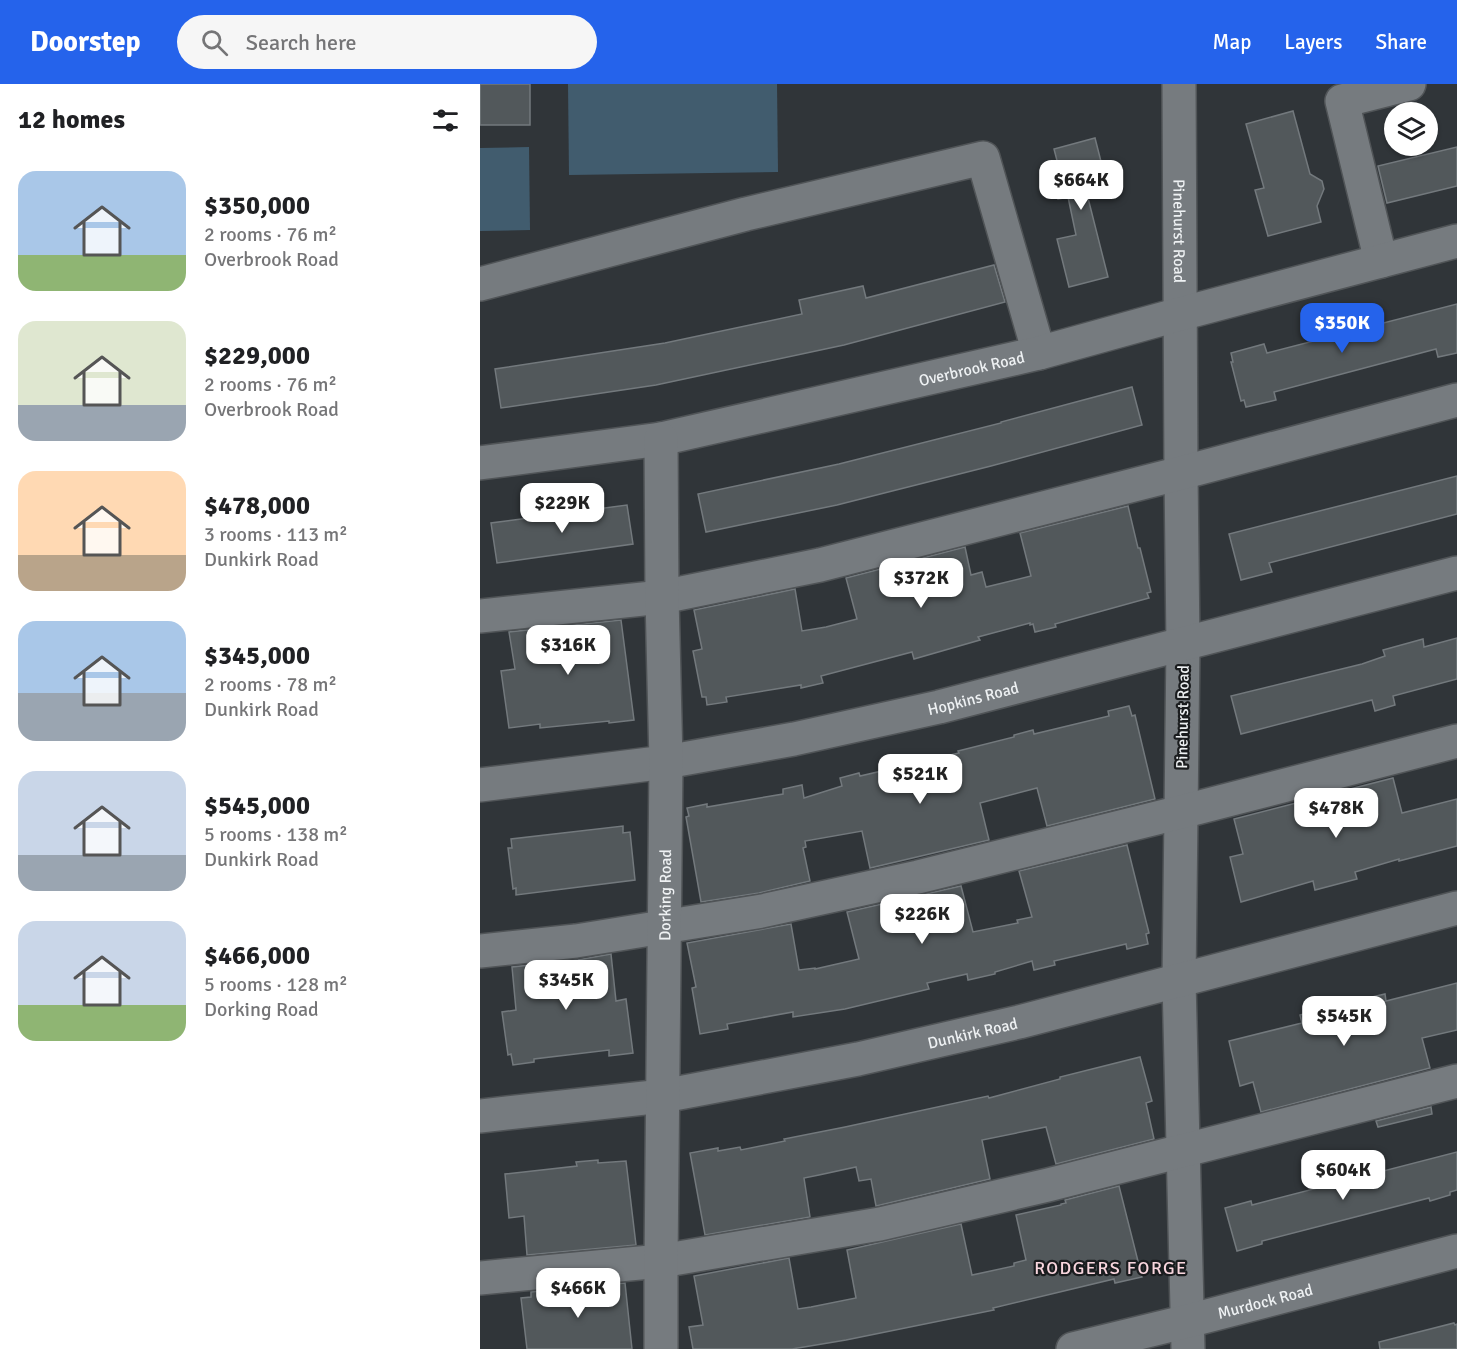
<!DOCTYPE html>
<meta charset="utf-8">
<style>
body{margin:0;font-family:Signika,sans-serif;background:#f6f6f6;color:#202124;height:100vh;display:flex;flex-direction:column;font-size:22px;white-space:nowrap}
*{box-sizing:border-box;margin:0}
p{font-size:20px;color:#757577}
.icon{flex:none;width:33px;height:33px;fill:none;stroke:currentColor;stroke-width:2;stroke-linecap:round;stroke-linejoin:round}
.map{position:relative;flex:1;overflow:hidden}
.details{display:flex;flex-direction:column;background:#fff;width:480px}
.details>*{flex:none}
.tools{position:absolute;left:904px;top:18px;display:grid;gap:12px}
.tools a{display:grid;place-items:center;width:54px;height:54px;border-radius:50%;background:#fff;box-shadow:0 2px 4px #0004;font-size:30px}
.price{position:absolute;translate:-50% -51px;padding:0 14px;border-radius:12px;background:#fff;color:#222;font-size:20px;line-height:39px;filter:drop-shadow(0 2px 3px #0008)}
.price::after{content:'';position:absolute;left:50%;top:36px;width:18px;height:14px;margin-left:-9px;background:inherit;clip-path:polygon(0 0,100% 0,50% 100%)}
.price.current{background:#2563eb;color:#fff}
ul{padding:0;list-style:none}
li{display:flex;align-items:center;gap:18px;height:150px;padding:0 18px}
li span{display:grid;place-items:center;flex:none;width:168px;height:120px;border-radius:18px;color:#555}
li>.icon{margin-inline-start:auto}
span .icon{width:72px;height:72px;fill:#fffc;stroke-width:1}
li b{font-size:26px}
h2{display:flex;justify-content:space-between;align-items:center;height:72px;padding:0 18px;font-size:26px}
header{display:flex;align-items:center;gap:36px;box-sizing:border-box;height:84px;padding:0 30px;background:#2563eb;color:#fff}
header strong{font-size:28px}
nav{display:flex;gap:33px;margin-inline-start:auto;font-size:21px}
.search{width:420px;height:54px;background:#f6f6f6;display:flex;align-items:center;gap:15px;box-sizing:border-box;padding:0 21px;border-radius:33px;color:#757577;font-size:22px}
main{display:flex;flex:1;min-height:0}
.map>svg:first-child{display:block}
.green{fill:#415c6e}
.building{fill:#52585b;stroke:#73797d;stroke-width:1.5}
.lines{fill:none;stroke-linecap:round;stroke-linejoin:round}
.minor-casing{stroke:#505457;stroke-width:36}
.minor{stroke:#767b7f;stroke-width:33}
.labels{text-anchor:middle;stroke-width:4.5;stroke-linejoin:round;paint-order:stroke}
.street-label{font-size:16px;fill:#eef1f3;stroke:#1a1c1e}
.neighbourhood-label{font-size:18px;letter-spacing:1.5px;fill:#f9d6de;stroke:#1a1c1e}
</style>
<header>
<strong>Doorstep</strong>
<div class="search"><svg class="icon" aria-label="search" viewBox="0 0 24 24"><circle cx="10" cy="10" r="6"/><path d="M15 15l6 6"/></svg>Search here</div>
<nav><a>Map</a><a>Layers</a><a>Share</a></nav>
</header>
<main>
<section class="details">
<h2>12 homes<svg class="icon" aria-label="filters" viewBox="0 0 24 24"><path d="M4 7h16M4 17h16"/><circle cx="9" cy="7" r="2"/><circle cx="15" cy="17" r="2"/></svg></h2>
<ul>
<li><span style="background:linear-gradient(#a9c7e8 70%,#8fb573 0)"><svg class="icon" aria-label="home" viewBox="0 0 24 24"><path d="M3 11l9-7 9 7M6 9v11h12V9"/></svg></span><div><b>$350,000</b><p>2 rooms · 76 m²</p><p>Overbrook Road</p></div></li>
<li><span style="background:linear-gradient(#dfe7d0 70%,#9aa5b1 0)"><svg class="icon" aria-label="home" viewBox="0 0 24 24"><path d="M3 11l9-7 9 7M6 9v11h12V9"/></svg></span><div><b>$229,000</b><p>2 rooms · 76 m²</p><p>Overbrook Road</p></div></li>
<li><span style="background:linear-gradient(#ffd9b3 70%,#b9a48a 0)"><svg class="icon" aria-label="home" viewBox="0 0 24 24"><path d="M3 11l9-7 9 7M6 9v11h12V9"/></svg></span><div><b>$478,000</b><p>3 rooms · 113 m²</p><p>Dunkirk Road</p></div></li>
<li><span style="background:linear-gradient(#a9c7e8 60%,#9aa5b1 0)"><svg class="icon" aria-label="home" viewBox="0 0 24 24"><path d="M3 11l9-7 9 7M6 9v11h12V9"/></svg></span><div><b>$345,000</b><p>2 rooms · 78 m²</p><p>Dunkirk Road</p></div></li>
<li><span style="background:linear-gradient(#c9d6e8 70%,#9aa5b1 0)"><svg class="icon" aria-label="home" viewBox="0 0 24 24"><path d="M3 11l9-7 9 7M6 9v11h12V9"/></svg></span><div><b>$545,000</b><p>5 rooms · 138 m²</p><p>Dunkirk Road</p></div></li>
<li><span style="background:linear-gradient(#c9d6e8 70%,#8fb573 0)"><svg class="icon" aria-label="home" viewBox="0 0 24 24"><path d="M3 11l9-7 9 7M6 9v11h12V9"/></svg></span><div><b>$466,000</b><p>5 rooms · 128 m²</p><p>Dorking Road</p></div></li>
</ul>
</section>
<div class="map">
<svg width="977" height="1265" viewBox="0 0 977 1265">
<rect width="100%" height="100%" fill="#303539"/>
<!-- green -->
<g class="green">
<path d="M88,0H297L298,88L89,91Z"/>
<path d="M49,63L50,146L0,147V64Z"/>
</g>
<!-- building -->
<g class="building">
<rect x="0" y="0" width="50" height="41"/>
<path d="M813,27L830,90L842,97L844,105L837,122L841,138L788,152L775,106L784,104L766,40Z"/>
<path d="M615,54L628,105L607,110L628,193L589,203L577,155L596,151L588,113L578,115L573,94L581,92L574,65Z"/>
<path d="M977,63V102L907,119L898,82Z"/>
<path d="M514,181L525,218L364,261L176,301L21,324L15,285L185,259L322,230L319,216L383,202L386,214Z"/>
<path d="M977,220V269L958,273L956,265L794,308L796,316L766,323L764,316L761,317L751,278H753L751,269L784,260L787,269Z"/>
<path d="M652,303L662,341L511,382L357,421L226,448L218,410L359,380L521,339V338Z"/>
<path d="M977,392V430L789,479L792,488L761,496L749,450Z"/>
<path d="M147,421L153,460L17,479L11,439Z"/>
<path d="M648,422L658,464H660L671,508L667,509L669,514L575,540L576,543L555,548L553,540L550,541V539L498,553L500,556L434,575L432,568L341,592L343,599L321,604V601L246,613L247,618L227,621L226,613H222L213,567L222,565L214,526L315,505L322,547L346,543L377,535L366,494L485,463L491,491L502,488L506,503L551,492L540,449Z"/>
<path d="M141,536L154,636L129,639V637L60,644V640L29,644L21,587L35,585L29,548Z"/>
<path d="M977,554V595L913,612L915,621L895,627L892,616L761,650L751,612L882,580L905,572L903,566L943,555L944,563Z"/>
<path d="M649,622L652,632L655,631L675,715L567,742L557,704L500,719L509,756L390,784L382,747L325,757L326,763L323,764L330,797L279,809L221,818L206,733L209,732L207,724L227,720V723L303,710V705L322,701L324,714L362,702L360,694L379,689L380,692L479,669L478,667L534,653V651L553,646L554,650L629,632L628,627Z"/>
<path d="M913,694L922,729L977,715V762L919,777V775L875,788L877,795L835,806L833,797L761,818L750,773L763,770L754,735Z"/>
<path d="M143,742V749L150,748L155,796L36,811V804L33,805L28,764H32L31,755Z"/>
<path d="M647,761L669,849L666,850L668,860L647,865L646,860L574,877L575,881L554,886L552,877L515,888V890L488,896L487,890L447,899L449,905L365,925L313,933V928L247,940L248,945L220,950L212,904L216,903L207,859L311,840L319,886L335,884V885L379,875L367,828L481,802L493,848L538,839L537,836L552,833L539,787Z"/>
<path d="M131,870L136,917L146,915L153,969L129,972V966L54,975V978L33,981L31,970L28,971L22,928L36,926L32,883L98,876Z"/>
<path d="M977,899V946L942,954L950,984L781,1028L773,998L760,1002L749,957L822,939L820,931L846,924L905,910L906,917Z"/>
<path d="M660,973L672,1017L666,1019L674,1055L576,1080L566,1043L502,1056L510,1095L396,1122L391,1095L379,1097L376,1083L339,1091L324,1094L330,1133L225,1151L210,1069L238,1064V1067L260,1063L261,1066L305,1057L304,1055L365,1043L508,1012L509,1014L580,995V993Z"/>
<path d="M951,1023L952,1030L898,1043L896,1037Z"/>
<path d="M977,1068V1106L970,1108V1111L950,1117L949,1114L782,1157V1160L757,1167L745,1124L771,1117L772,1121Z"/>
<path d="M118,1076V1079L146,1077L156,1161L47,1171L44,1132L29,1134L25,1090L97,1082L96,1078Z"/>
<path d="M639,1102L662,1193L635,1199L634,1195L513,1224L514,1226L366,1256L312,1265H213L209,1243L223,1241L214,1192L309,1174L318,1225L331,1223L376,1214L367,1166L481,1140L492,1191L534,1182V1179L546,1176L536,1131L581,1121V1120L586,1119L585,1116Z"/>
<path d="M145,1199L152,1265H47L41,1214L51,1213V1208Z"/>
<path d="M974,1239L975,1241L977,1240V1265H900L899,1258Z"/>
</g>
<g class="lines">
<defs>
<g id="minor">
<path id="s1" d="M699,0L701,389L703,561L699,897L708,1265"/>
<path d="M901,177L862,17L929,0"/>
<path d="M0,200L266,130L503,74L559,269"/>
<path id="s2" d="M0,379L181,355L559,269L700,230L977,157"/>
<path d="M0,532L182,513L340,481L701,389L977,316"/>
<path id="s3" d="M0,701L186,678L314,655L459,623L977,489"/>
<path d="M0,867L96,857L282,827L438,793L701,728L977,657"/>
<path id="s4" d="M0,1032L183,1012L378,975L539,938L977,824"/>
<path d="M0,1194L181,1177L400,1140L568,1101L977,997"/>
<path id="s5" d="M181,1265V1177L186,678L182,513L181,355"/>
<path id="s6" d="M593,1265L708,1237L977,1167"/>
</g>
</defs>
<!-- minor casing -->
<use href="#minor" class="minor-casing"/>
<!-- minor -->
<use href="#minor" class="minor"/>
</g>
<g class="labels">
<!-- street labels -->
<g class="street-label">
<text dy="6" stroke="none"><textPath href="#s1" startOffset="147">Pinehurst Road</textPath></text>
<text dy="6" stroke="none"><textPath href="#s2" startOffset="501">Overbrook Road</textPath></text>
<text dy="6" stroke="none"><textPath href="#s3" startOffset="501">Hopkins Road</textPath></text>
<text transform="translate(702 633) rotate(-89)" y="6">Pinehurst Road</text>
<text dy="6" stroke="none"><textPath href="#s5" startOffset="454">Dorking Road</textPath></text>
<text dy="6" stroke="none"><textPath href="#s4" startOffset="500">Dunkirk Road</textPath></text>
<text dy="6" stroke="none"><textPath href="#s6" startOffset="198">Murdock Road</textPath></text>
</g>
<!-- neighbourhood labels -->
<g class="neighbourhood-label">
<text x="631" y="1190">RODGERS FORGE</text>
</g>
</g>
</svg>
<div class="tools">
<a><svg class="icon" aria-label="layers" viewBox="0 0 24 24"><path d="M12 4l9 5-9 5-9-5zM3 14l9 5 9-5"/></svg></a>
</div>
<b class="price" style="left:601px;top:127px">$664K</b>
<b class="price current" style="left:862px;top:270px">$350K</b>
<b class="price" style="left:82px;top:450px">$229K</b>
<b class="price" style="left:441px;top:525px">$372K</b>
<b class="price" style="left:88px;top:592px">$316K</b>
<b class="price" style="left:440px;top:721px">$521K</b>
<b class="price" style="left:856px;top:755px">$478K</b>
<b class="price" style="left:442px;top:861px">$226K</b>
<b class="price" style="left:86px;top:927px">$345K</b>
<b class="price" style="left:864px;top:963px">$545K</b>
<b class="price" style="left:863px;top:1117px">$604K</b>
<b class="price" style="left:98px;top:1235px">$466K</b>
</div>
</main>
